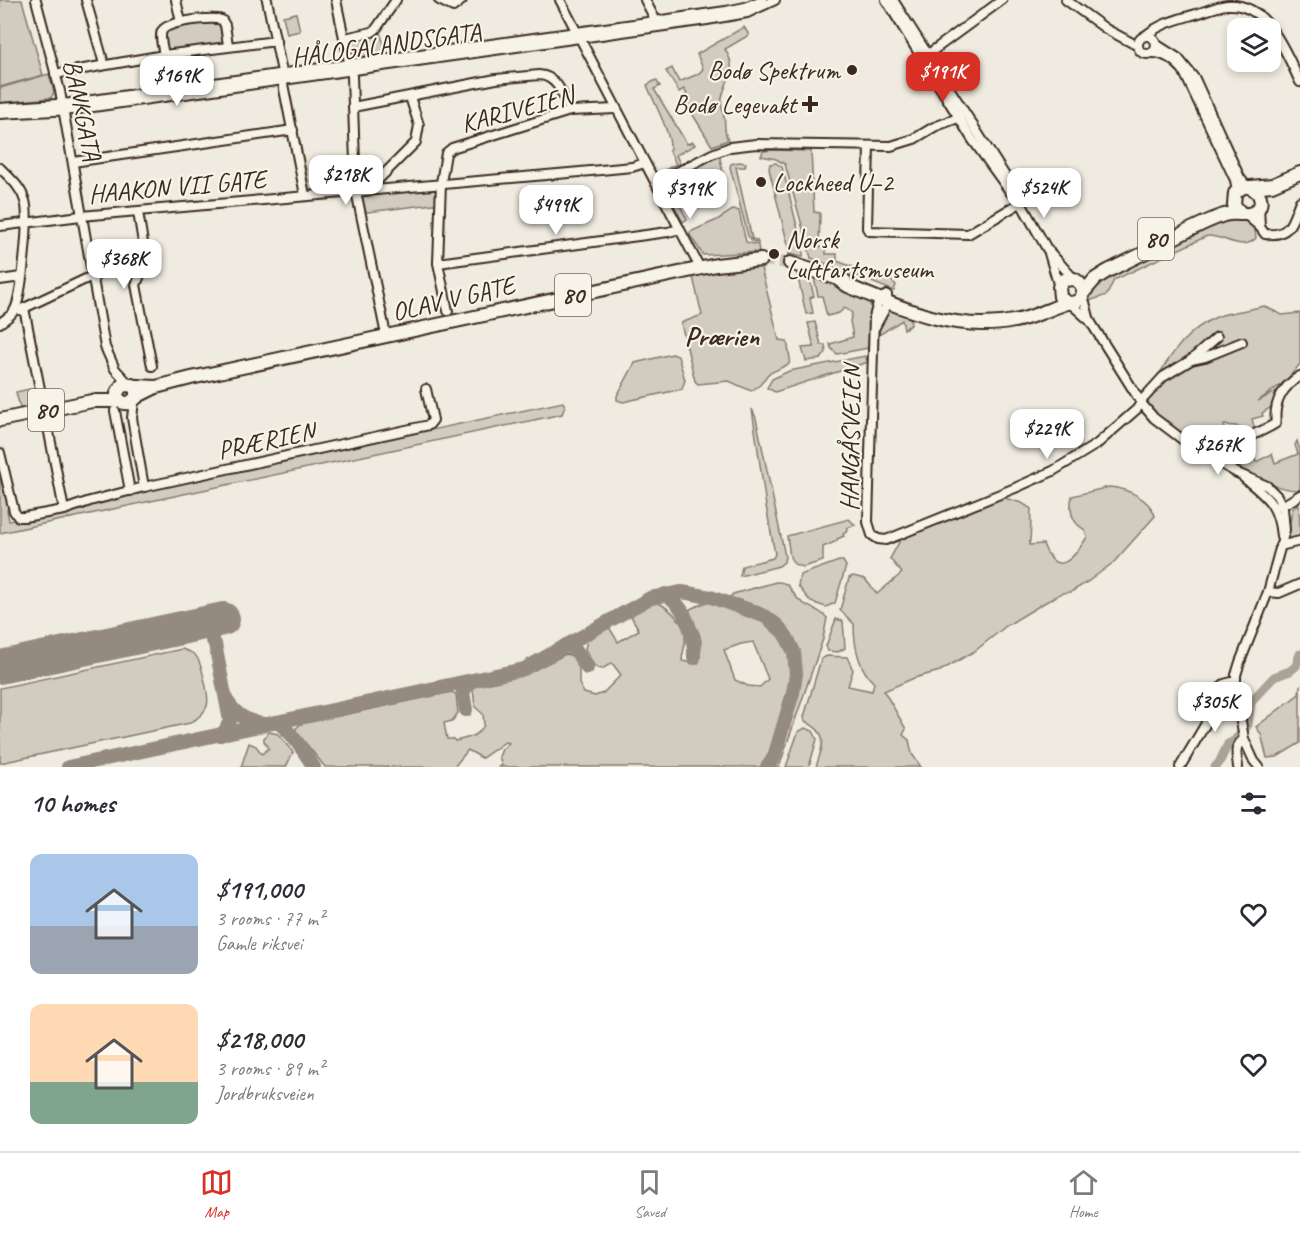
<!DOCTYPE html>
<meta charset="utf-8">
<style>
body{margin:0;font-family:Caveat,sans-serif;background:#f2f2f3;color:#2b2b33;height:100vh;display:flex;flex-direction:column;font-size:22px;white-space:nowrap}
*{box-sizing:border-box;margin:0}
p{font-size:20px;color:#7c7c81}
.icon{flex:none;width:33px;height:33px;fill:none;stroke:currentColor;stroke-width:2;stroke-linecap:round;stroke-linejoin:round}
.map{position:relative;height:767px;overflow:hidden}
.side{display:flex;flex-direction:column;background:#fff;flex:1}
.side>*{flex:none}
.tools{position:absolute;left:1227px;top:18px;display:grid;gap:12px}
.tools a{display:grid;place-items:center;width:54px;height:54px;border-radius:12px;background:#fff;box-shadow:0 3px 9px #0003;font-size:30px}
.price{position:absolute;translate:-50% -51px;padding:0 14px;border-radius:12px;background:#fff;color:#222;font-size:20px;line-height:39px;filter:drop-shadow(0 2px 3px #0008)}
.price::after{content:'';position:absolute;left:50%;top:36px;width:18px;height:14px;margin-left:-9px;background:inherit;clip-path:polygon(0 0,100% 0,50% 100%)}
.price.on{background:#d93025;color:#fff}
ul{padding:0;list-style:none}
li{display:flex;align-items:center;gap:18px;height:150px;padding:0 30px}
li span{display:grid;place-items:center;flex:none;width:168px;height:120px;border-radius:12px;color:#555}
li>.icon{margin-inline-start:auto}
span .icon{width:72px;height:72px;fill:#fffc;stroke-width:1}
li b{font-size:26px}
h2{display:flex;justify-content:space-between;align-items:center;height:72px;padding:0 30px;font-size:26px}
.dock{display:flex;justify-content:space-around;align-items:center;height:84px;border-top:2px solid #e1e1e2;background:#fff;font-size:16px;color:#7c7c81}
.dock a{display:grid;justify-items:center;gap:3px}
.dock .on{color:#d93025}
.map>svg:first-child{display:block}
.green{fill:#d1cbc0;stroke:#867a6f;stroke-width:1.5;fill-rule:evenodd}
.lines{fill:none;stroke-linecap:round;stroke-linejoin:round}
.river{stroke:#aaa296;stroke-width:9}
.taxiway{stroke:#958a7f;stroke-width:14}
.runway{stroke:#958a7f;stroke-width:34}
.highway-tunnel{stroke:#cbc4b9;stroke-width:12;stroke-dasharray:12 6;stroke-linecap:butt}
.minor-casing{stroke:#3b2a1e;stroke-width:12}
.highway-casing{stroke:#3b2a1e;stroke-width:16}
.minor{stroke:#f7f3e8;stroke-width:8}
.highway{stroke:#f7f3e8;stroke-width:12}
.poi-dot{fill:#3b2a1e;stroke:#f7f3e8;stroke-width:2}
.labels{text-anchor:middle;stroke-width:4.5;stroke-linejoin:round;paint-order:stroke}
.shield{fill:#f7f3e8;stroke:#73665b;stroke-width:1.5}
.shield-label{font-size:24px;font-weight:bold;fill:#3b2a1e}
.street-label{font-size:26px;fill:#3b2a1e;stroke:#f7f3e8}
.poi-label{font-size:26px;fill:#3b2a1e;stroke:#f7f3e8;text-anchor:end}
.neighbourhood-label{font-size:27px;font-weight:bold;fill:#3b2a1e;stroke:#f7f3e8}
</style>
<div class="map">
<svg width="1300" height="767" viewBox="0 0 1300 767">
<rect width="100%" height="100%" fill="#efebe0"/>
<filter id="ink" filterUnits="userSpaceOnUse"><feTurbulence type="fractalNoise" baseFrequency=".0167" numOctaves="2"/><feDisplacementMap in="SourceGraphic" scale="12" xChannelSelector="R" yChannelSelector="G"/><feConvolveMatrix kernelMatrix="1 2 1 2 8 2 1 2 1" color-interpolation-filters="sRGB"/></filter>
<g filter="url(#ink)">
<!-- green -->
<g class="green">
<path d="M0,0H22L43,75L0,87Z"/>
<path d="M296,13L300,31L287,34L283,16Z"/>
<path d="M222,20L228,45L164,55L162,29L167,26Z"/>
<path d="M744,27L749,35L725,49C739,72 726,77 722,98C720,106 723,110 724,117C726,127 723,130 728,140L712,146L682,97L687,94L684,89L679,92L666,71L672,68L679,82L698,74L703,69L697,54Z"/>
<path d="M380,33L388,54L354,58L351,42L375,36Z"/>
<path d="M49,74L54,92L51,98L0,103V88Z"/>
<path d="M656,80L660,86L654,89L687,144L693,142L695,145L676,155L680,164L656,175L676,164L670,152C673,136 653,101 647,85Z"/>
<path d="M772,150L811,151L814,212L820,213L819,247H826V254H837V261L881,278H888L896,285L894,291L811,258L785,164L776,159L761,156L763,151Z"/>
<path d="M719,153L723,173L676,198L687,219L683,222L667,193L668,182Z"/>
<path d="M739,162L746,163L745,167H736L752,239L757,240L758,243L752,241L748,236L730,167L731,164Z"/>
<path d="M776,163L782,167L784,174L803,250V257L789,254L787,241L769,169L770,164Z"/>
<path d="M339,176L340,187L313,189L312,179Z"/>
<path d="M441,183V203L360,213L356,191Z"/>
<path d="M734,209L739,211L746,242L758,245L759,252L703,255L690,235V232L717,220Z"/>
<path d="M1225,218L1247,220L1255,230L1256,238C1242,253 1224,235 1207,236L1114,280L1107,295L1089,301V294L1099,281Z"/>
<path d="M762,263L763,268H761L779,340L787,341L790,358L789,364L768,374L760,385L751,391L729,381L698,384L695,381L681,323L702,315L692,273Z"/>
<path d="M796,269L808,273L814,296L810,298L813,313L806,314Z"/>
<path d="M813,273L865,296L866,300L872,307L871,343L868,348L837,354L831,348L830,344L853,337L850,321L852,313L845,308L839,313L827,316L822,296H818Z"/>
<path d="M1264,306L1282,315L1300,313V364L1286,381L1258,401L1277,391L1290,380L1270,408L1262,413L1263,416L1252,419L1255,431L1246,434L1236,426L1224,425L1226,432L1236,430L1239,431L1241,439L1214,449L1210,452L1197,446L1161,421L1173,424L1155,415L1144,401C1162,368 1183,328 1222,315C1235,311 1250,310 1264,306Z"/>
<path d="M892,308L910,315L911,325L904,329L902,320L879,335C880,324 882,314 892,308Z"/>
<path d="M815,322L821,345H825L826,352L821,359L806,361L802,348L814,347L808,323Z"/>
<path d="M672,354L678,356L685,380L682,389L623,402L617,400V396L635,363Z"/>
<path d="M865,356L868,362L775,392L767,388L772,379L789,371Z"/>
<path d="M30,389L31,393L39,396L40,401L38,404L20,408L16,392Z"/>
<path d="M563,402L565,406L562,414L0,533V468L9,507L7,510L9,521L85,509L93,502Z"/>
<path d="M752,409L756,418L785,556L784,562L779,566L740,576L742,566L773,558L775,554L766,506Z"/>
<path d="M1257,435L1258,438L1248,441L1256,462L1272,454L1275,463L1298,454L1295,445L1297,441L1300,450V490C1270,490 1240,469 1214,456Z"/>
<path d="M1109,487C1125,488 1150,498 1155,516L1114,562L1089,581L1071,592L1062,593L1044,603L1006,626L975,651L940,671L914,678L884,691L906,729L903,735L909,740L912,754L921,767H816C823,744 830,734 805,721L804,717L821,659L827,656L847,657L853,670L848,686L872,691L874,683C858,668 854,646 854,624L840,610L849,578L853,576L865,579L877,594L902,573L890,559L904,533L1001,497L1022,503L1031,509C1030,521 1032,534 1029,545L1043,544C1057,580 1074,558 1087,537L1085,530C1072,523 1069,510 1072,496Z"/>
<path d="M1299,502L1300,538L1287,543L1292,510Z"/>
<path d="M849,519L855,525L847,528L848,531L843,534L844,536L837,539V541L823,547V561L803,567L794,564L790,557L787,536Z"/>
<path d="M839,561H843L846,566L835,603L826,607L811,602L798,586L800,575Z"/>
<path d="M776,582C790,581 790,591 798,599C806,608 819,608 827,618L823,639L779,767H774L779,757C793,709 826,641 765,610C754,604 741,601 730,597L733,594Z"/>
<path d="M709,601C745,614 790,622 790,670C791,684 785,698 782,711C776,730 774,752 760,767H499L502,765L499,757L502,749L509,743L505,742L482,758L468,750L454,767H325L296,731V728L301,724L452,692L456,694L458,713L452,721L444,723L447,739H453L455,741C467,738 478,737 484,725L483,714L475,707L473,689L476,686L522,676L566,654L572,656L579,668V683L584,693L595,696L603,693L621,675L612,663L602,669L595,667L585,649L587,640L609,627L618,642L639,630L632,618V613L652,604L659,603C673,611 687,625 685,642C685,648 682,653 682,661L698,664C701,653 703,641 698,631C693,623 689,618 690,609ZM753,642L768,679L760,687L748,686L735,680L724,650L741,644Z"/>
<path d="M836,619L843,621L845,648L838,652L828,651L826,646Z"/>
<path d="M182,649C186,651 192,652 195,655C201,660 210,698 207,706C204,714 197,719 190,723L0,763V688Z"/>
<path d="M1300,685V743L1277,757L1267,758L1261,734L1256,727L1299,694Z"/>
<path d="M805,728L813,731L817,739L809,767H786L798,732Z"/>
<path d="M269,732L278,734L293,752L286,767H241L249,743L256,746L262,754L269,748L264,741V738Z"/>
</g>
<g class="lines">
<!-- river -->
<path class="river" d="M1215,767L1219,763L1228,744L1234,741L1248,725L1251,703L1255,697L1274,677L1290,671L1296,666L1300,654"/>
<!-- taxiway -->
<g class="taxiway">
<path d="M665,594C686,606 695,635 694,658"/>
<path d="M195,625L208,632L215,644L230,721L226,729L221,735"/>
<path d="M566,645L576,650L587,668"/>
<path d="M228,702C236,715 248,722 264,724"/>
<path d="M466,710L463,692L471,681"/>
<path d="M275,722C289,726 305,754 314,767"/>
<path d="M68,767L524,669L650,598L682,592L711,597L766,617L783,632L789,642L794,652L796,674L793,693L774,757L767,767"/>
</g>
<!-- runway -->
<path class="runway" d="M0,667L223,619"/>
<!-- highway-tunnel -->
<path class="highway-tunnel" d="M761,260L790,263"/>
<defs>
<g id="minor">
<path d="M36,0L60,91L105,347L115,369L129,384"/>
<path d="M86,0L104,64"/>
<path d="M176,0L181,22"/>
<path d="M267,0L282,72"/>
<path d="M336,0L352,76L356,191L386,335"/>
<path d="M439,0L453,7L462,0"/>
<path d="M560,0L700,268"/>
<path d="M645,0L657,23"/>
<path d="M886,0L972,139L1011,193"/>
<path d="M893,0L1009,182L1047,249L1073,278"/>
<path d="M1066,0L1106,29L1138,46"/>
<circle cx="1147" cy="45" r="9"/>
<path d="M1145,36C1161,23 1176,20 1196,14C1206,11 1217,6 1227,5C1268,2 1286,53 1300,82"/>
<path d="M345,38L372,32L376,29L396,0"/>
<path d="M1156,44L1178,58L1195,79L1240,178L1247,187"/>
<path d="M1153,53C1165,53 1175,61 1183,70L1235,180L1237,191"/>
<path d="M164,55C163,48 159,37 162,31C166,21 212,17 222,20L225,25L228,45"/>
<path d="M927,55L1002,0"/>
<path d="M55,74L164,55L276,41"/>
<path d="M282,79L305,195"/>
<path d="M353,107L496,79L539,75C558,76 563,96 570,111"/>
<path d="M0,108L71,103L726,11L745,7L762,0"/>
<path d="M0,114L72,110L707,20L747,13L775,0"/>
<path d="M869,146L867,228L869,231L968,234L1020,203"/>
<path d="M73,162L293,130"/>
<path d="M0,168C10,178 21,187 25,201C30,216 22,299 14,311C11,316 5,319 0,323"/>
<path d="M656,183L712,154L730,147L756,144L891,146L914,139L934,127L958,118L963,111"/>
<path d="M368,190L416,142L419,125L410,97"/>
<path d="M138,212L146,261L136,285L152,366"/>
<path d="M1246,215L1260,227L1259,207"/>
<path d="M0,226L81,216L580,172L632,167L645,163"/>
<path d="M1260,227L1265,234C1292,237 1292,219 1300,201"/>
<path d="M1049,253L1059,287"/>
<path d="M438,263L668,232L680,229"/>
<path d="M0,280L21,277"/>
<path d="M1083,295L1090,321L1142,404L1154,418L1191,446L1237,473L1267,486L1277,496L1283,508L1285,530L1268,592L1240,662L1236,675V693L1244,739L1254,761L1259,767"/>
<path d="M1070,303L1089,320"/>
<path d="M24,308L42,399"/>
<path d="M20,310L92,276"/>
<path d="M448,311L438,263L441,183L446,153L452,148L570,111L616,109"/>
<path d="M875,327L888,303L887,295L879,299L874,317L868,522L872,535L878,539L886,540L1015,488L1053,471L1097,444L1137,409L1143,399L1163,377L1191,360L1217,337"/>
<path d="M1191,360L1205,357L1242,342"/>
<path d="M134,401L132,418L144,487L429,425L433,420L426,389"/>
<path d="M115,411L130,491"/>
<path d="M46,417L64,510L90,501L144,487"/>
<path d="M0,453L14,511L18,517H24L64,510"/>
<path d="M1211,458C1219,444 1260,435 1276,423C1273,403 1283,386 1300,376"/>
<path d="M1244,478C1267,497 1278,504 1281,536"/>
<path d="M1277,506L1287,503L1300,495"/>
<path d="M1280,546L1300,541"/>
<path d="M1268,592L1279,593L1300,584"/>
<path d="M1180,767L1205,725L1219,690L1224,684L1236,681"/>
<path d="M1238,767C1237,756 1233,746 1244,739"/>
</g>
<g id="highway">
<path d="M1251,187L1272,185L1300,173"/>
<path d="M790,263L845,281"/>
<path d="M839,280L848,286C900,308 956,333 1014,321C1032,318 1049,309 1067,303C1084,304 1089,287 1074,279L1064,280L1059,287L1060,297L1067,303"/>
<path d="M1084,292L1095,279L1106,272C1122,264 1137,256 1153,249C1176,237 1200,223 1224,215C1235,212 1245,216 1252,213C1268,207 1260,185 1243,187L1235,193L1234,205L1240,212"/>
<path d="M132,385L136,390V398L129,403C122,404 117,400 117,393L122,385L155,387"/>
<path d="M136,397L156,387L191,378L716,265L761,260"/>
<path d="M0,420L92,401H121"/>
</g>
</defs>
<!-- minor casing -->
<use href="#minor" class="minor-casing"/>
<!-- highway casing -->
<use href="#highway" class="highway-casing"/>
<!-- minor -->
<use href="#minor" class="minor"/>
<!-- highway -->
<use href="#highway" class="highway"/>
</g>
</g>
<!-- markers -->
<g class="poi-dot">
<circle cx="852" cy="70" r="6"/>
<path d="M807 95h6v6h6v6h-6v6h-6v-6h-6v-6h6z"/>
<circle cx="761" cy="182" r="6"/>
<circle cx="774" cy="254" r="6"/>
</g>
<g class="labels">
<!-- shield labels -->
<g class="shield">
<rect x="1138" y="218" width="36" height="42" rx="4.5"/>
<rect x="555" y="274" width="36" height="42" rx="4.5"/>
<rect x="28" y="389" width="36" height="42" rx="4.5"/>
</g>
<g class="shield-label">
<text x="1156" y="247">80</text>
<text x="573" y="303">80</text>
<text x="46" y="418">80</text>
</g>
<!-- street labels -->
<g class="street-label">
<text transform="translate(386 44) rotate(-8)" y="9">HÅLOGALANDSGATA</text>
<text transform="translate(517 109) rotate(-15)" y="9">KARIVEIEN</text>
<text transform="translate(83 110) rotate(78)" y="9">BANKGATA</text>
<text transform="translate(177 186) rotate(-5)" y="9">HAAKON VII GATE</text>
<text transform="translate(453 298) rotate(-13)" y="9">OLAV V GATE</text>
<text transform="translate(850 438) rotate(-89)" y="9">HANGÅSVEIEN</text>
<text transform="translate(266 440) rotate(-12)" y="9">PRÆRIEN</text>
</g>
<!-- poi labels -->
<g class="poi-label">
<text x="840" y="79">Bodø Spektrum</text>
<text x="796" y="113">Bodø Legevakt</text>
<text x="773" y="191" text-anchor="start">Lockheed U–2</text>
<text x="786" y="248" text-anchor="start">Norsk<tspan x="786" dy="30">Luftfartsmuseum</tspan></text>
</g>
<!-- neighbourhood labels -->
<g class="neighbourhood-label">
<text x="722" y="345">Prærien</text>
</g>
</g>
</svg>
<div class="tools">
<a><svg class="icon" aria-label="layers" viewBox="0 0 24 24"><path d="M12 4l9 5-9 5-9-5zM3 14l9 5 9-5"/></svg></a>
</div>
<b class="price on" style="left:943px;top:103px">$191K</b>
<b class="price" style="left:177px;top:107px">$169K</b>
<b class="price" style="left:346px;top:206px">$218K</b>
<b class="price" style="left:1044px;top:219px">$524K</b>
<b class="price" style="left:690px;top:220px">$319K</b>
<b class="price" style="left:556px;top:236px">$499K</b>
<b class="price" style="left:124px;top:290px">$368K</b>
<b class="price" style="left:1047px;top:460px">$229K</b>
<b class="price" style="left:1218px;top:476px">$267K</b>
<b class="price" style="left:1215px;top:733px">$305K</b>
</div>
<section class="side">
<h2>10 homes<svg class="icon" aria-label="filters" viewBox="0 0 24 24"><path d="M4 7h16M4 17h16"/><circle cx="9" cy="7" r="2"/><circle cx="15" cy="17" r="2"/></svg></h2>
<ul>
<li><span style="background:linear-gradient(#a9c7e8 60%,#9aa5b1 0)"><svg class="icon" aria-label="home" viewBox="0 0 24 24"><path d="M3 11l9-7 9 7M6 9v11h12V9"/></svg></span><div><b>$191,000</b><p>3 rooms · 77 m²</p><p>Gamle riksvei</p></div><svg class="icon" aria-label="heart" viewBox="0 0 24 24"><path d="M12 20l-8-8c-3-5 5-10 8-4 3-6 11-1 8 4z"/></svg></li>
<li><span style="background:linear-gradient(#ffd9b3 65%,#7fa58c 0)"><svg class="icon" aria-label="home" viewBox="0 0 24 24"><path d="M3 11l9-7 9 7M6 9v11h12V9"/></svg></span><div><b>$218,000</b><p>3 rooms · 89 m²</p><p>Jordbruksveien</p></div><svg class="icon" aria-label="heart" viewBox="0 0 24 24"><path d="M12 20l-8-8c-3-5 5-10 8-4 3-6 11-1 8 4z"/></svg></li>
</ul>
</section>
<nav class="dock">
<a class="on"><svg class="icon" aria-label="map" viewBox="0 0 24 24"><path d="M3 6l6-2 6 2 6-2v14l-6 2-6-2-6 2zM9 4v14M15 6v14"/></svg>Map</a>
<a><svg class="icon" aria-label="saved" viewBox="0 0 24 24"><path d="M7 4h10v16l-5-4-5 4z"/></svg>Saved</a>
<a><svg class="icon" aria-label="home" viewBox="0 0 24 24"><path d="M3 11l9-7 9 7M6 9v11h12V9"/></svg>Home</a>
</nav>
